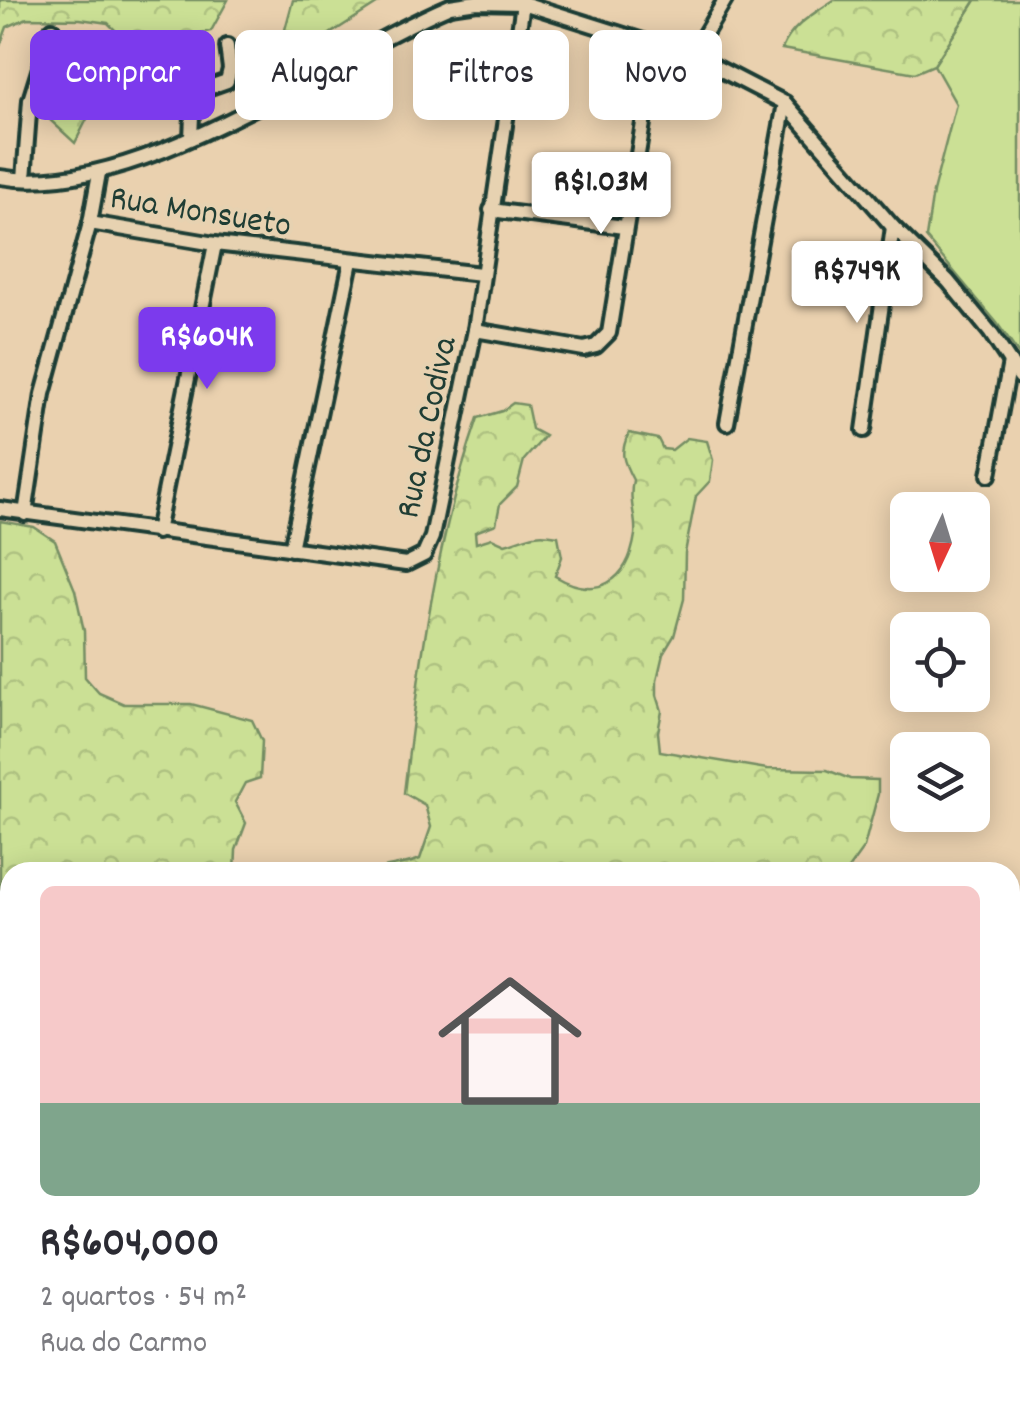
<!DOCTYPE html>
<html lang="pt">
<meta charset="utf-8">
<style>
body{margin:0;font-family:Dekko,sans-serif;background:#f7f7f7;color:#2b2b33;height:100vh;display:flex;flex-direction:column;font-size:38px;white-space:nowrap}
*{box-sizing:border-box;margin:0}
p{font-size:32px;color:#7c7c81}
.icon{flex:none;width:55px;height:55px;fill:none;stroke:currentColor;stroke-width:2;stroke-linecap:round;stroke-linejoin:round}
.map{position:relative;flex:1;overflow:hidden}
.panel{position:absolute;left:0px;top:862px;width:1020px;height:552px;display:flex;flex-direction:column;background:#fff;border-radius:30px 30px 0 0;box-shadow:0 5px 25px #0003}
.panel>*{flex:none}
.hud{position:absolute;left:30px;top:30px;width:960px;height:90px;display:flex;gap:20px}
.needle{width:65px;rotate:184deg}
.controls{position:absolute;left:890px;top:492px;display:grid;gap:20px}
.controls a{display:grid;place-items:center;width:100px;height:100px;border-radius:15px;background:#fff;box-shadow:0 5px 25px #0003;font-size:50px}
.price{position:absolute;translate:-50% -85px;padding:0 22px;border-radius:10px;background:#fff;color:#222;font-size:32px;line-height:65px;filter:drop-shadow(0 2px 5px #0008)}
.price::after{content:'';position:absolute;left:50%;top:60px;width:30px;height:22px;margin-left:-15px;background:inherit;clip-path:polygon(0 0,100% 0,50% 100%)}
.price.selected{background:#7c3aed;color:#fff}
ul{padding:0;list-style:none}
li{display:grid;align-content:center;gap:20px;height:530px;padding:0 40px}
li+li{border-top:2px solid #e1e1e2}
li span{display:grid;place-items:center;height:310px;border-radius:15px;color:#555}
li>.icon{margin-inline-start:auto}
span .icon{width:180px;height:180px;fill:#fffc;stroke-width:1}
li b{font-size:42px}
.pill{padding:0 35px;border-radius:15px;background:#fff;box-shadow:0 5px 25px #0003;font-size:35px;line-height:90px}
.pill.selected{background:#7c3aed;color:#fff}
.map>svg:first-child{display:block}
.green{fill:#cbe095;stroke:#758e64;stroke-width:2.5}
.forest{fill:url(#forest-crowns);stroke:#758e64;stroke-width:2.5}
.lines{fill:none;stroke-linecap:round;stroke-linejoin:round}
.minor-casing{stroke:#1f3d34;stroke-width:20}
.minor{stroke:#e7d2b1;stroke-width:12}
.labels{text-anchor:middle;stroke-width:8;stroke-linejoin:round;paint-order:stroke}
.street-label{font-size:35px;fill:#1f3d34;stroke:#e7d2b1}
</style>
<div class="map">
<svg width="1020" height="1413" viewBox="0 0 1020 1413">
<defs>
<pattern id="forest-crowns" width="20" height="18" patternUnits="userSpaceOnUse" patternTransform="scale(2.5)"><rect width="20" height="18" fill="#cbe095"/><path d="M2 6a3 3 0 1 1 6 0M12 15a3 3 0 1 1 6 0" fill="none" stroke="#aec181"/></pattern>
</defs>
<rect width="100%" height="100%" fill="#ead1af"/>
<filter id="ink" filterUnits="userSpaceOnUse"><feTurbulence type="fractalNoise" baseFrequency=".01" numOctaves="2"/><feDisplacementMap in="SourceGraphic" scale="20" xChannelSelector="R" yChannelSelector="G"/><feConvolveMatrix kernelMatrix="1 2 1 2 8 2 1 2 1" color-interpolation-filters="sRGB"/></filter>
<g filter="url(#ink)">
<!-- green -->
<g class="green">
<path d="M976,0H1020V356L997,323L926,238L933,192L956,104L934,65Z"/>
<path d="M159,1405H319L330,1413H159Z"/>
<path d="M384,1405H455L461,1413H364Z"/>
</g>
<!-- forest -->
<g class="forest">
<path d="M0,0H228L211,31L143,45L108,77L75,143L36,107L39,76L73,60L101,62L119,51L121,36L108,23L80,19L27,18L7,27L0,46Z"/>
<path d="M293,0H383L322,39L283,37Z"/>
<path d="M834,0H976L934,65L915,73L782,49C792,25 813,14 834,0Z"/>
<path d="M513,403L527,405L532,429L545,436L524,460L517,487L500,504L496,524L475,532L476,543L492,538L505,544C528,538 531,531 558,536L562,557L555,576C597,601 628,582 635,535C637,517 628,504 633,480C623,461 619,453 629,433L658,439L663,449L672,450L687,438L707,441L713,460L710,481L696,496L685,553L684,599L674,636L663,654L657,680V695L662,711L658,732L660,751L767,769L827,770L850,779L878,780V794L864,847L846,872H371C388,865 404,866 420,859L431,827L425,805L404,793C419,666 436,539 478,418L502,411Z"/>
<path d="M0,521L34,527L55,541L75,590L84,631L85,677L99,693L124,704H191L252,720L262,741L260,778L245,783L235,802L246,823L236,850L235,872H10V1405H158V1413H0Z"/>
<path d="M464,1405H653L652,1413H469Z"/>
</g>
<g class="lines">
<defs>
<g id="minor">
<path d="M696,57L703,37L725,0"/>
<path d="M174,76L193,93"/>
<path d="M191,138L193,93L227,81L230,69L227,46"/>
<path d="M0,177C138,201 325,59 450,6L477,2L523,3L700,59L785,103L893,227L948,281L990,332L1020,377"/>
<path d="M24,179L30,100L52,29"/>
<path d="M491,210L624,227"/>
<path d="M90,223L99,173"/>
<path d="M475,330L584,349L596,346L609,333L656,43"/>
<path d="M727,423L785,103"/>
<path d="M864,430L893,227"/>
<path d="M989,475L1010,362"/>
<path d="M0,509L406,564L424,555L432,537L475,330L523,3"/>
<path d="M25,514L43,394L90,223L215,244L481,274"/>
<path d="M157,532L215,244"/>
<path d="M291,549L351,261"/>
<path d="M1010,1155L1020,1144"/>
<path d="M1010,1304L1020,1310"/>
</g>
</defs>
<!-- minor casing -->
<use href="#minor" class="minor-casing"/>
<!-- minor -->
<use href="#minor" class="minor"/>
</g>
</g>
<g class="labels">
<!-- street labels -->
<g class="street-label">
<text transform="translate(201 209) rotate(9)" y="12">Rua Monsueto</text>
<text transform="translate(424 427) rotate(-78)" y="12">Rua da Codiva</text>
</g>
</g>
</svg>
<div class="controls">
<a><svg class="needle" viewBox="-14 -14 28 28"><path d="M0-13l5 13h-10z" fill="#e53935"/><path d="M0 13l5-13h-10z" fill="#7c7c81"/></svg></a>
<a><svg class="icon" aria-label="locate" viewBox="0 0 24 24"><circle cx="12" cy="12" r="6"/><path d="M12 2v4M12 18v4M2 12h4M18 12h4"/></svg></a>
<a><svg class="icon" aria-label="layers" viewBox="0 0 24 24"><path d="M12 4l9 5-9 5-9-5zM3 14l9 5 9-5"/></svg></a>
</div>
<b class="price" style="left:601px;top:237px">R$1.03M</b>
<b class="price" style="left:857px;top:326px">R$749K</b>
<b class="price selected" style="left:207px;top:392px">R$604K</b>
<div class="hud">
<a class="pill selected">Comprar</a>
<a class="pill">Alugar</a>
<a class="pill">Filtros</a>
<a class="pill">Novo</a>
</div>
<section class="panel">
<ul>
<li><span style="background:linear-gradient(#f6c9c9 70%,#7fa58c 0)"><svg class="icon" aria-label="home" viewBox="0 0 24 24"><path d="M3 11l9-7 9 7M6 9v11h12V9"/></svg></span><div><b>R$604,000</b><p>2 quartos · 54 m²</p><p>Rua do Carmo</p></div></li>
</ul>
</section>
</div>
